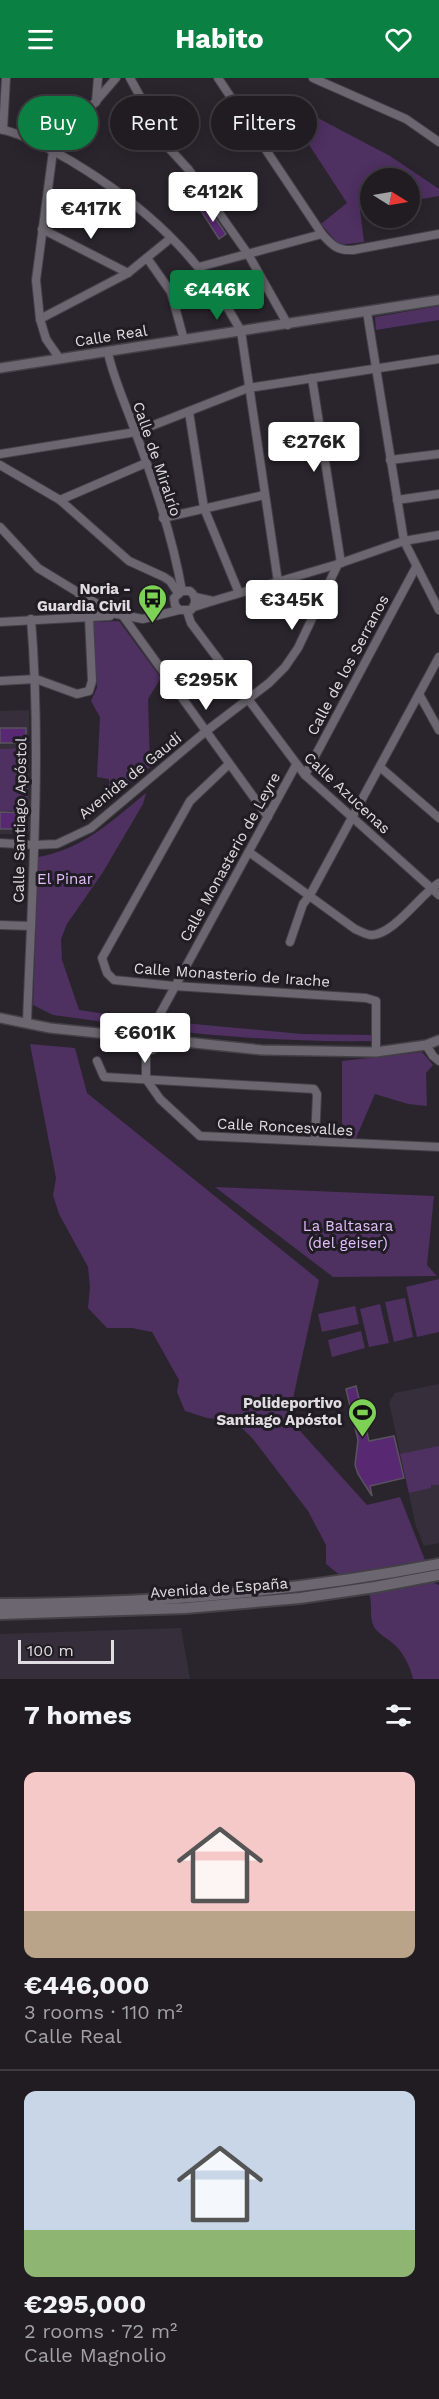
<!DOCTYPE html>
<meta charset="utf-8">
<style>
body{margin:0;font-family:"Work Sans",sans-serif;background:#2d292f;color:#f1f3f6;height:100vh;display:flex;flex-direction:column;font-size:22px;white-space:nowrap}
*{box-sizing:border-box;margin:0}
p{font-size:20px;color:#a2a1a5}
.icon{flex:none;width:33px;height:33px;fill:none;stroke:currentColor;stroke-width:2;stroke-linecap:round;stroke-linejoin:round}
.map{position:relative;height:1601px;overflow:hidden}
.panel{display:flex;flex-direction:column;background:#201c22;flex:1}
.panel>*{flex:none}
.guide{position:absolute;left:18px;top:18px;width:404px;height:54px;display:flex;gap:12px}
.needle{width:39px;rotate:101deg}
.fabs{position:absolute;left:360px;top:90px;display:grid;gap:12px}
.fabs a{display:grid;place-items:center;width:60px;height:60px;border-radius:50%;background:#201c22;box-shadow:0 3px 15px #0003,0 0 0 2px #3d3a40;font-size:30px}
.scale{position:absolute;left:18px;bottom:15px;width:96px;box-sizing:border-box;padding-left:6px;border:3px solid #e0dde2;border-top:0;font-size:16px;line-height:21px;white-space:nowrap;color:#e0dde2;-webkit-text-stroke:4px #201c23;paint-order:stroke}
.price{position:absolute;translate:-50% -51px;padding:0 14px;border-radius:6px;background:#fff;color:#222;font-size:20px;line-height:39px;filter:drop-shadow(0 2px 3px #0008)}
.price::after{content:'';position:absolute;left:50%;top:36px;width:18px;height:14px;margin-left:-9px;background:inherit;clip-path:polygon(0 0,100% 0,50% 100%)}
.price.on{background:#0b8043;color:#fff}
ul{padding:0;list-style:none}
li{display:grid;align-content:center;gap:12px;height:318px;padding:0 24px}
li+li{border-top:2px solid #3d3a40}
li span{display:grid;place-items:center;height:186px;border-radius:12px;color:#555}
li>.icon{margin-inline-start:auto}
span .icon{width:108px;height:108px;fill:#fffc;stroke-width:1}
li b{font-size:26px}
h2{display:flex;justify-content:space-between;align-items:center;height:72px;padding:0 24px;font-size:26px}
.pill{padding:0 21px;border-radius:27px;background:#201c22;box-shadow:0 3px 15px #0003,0 0 0 2px #3d3a40;font-size:21px;line-height:54px}
.pill.on{background:#0b8043;color:#fff}
header{display:flex;justify-content:space-between;align-items:center;height:78px;padding:0 24px;background:#0b8043;color:#fff;font-size:27px;font-weight:700}
.map>svg:first-child{display:block}
.built{fill:#362f3b}
.green{fill:#4e3061}
.building{fill:#582972;stroke:#58535c;stroke-width:1.5}
.lines{fill:none;stroke-linecap:round;stroke-linejoin:round}
.minor-casing{stroke:#434046;stroke-width:10}
.tertiary-casing{stroke:#434046;stroke-width:12}
.secondary-casing{stroke:#434046;stroke-width:14}
.minor{stroke:#6b666f;stroke-width:8}
.tertiary{stroke:#6b666f;stroke-width:9}
.secondary{stroke:#6b666f;stroke-width:10}
.labels{text-anchor:middle;stroke-width:6;stroke-linejoin:round;paint-order:stroke}
.street-label{font-size:15px;fill:#e0dde2;stroke:#201c23}
.poi-label{font-size:15px;font-weight:bold;fill:#e0dde2;stroke:#201c23;text-anchor:end}
.park-label{font-size:15px;fill:#e4bffe;stroke:#201c23}
</style>
<header><svg class="icon" aria-label="menu" viewBox="0 0 24 24"><path d="M4 6h16M4 12h16M4 18h16"/></svg>Habito<svg class="icon" aria-label="heart" viewBox="0 0 24 24"><path d="M12 20l-8-8c-3-5 5-10 8-4 3-6 11-1 8 4z"/></svg></header>
<div class="map">
<svg width="439" height="1601" viewBox="0 0 439 1601">
<rect width="100%" height="100%" fill="#2a252d"/>
<!-- built -->
<g class="built">
<path d="M29,632L30,753L27,756H0V633Z"/>
<path d="M439,1306V1465L424,1468L416,1448L389,1324L395,1315Z"/>
<path d="M181,1550L190,1601H0V1556Z"/>
</g>
<!-- green -->
<g class="green">
<path d="M278,19L390,78L439,111V118L410,123V100H370V130L360,132L364,164L339,167L321,146L347,125Z"/>
<path d="M439,228V242L376,252L375,239Z"/>
<path d="M119,543L161,600L148,621L150,689L109,722V701L97,699L100,639L91,623L97,610L92,544Z"/>
<path d="M27,670L28,732L0,733V671Z"/>
<path d="M146,715L143,726L103,794L67,846L61,861L62,882L79,932L139,941L134,948L53,937L33,927L38,779C82,772 113,742 146,715Z"/>
<path d="M162,943L302,956L372,957L371,963C302,964 234,960 165,952Z"/>
<path d="M30,966L75,970L87,1015L319,1202L290,1334L301,1354L367,1427L400,1419L434,1505L439,1507V1601H413C410,1588 405,1578 396,1568C389,1561 379,1557 374,1549C368,1537 374,1526 368,1513L347,1503L326,1486V1467L308,1433L253,1361L235,1343L207,1340L185,1333L177,1314L179,1302L152,1254L132,1250H107L88,1230L90,1209L88,1189L59,1136L53,1117L56,1100Z"/>
<path d="M422,974L433,987L426,995L427,1028L408,1026L375,1016L356,1060H342V983Z"/>
<path d="M215,1109L434,1118L427,1187L437,1198L333,1199Z"/>
<path d="M439,1201V1254L417,1259L406,1209Z"/>
<path d="M405,1220L413,1259L394,1264L385,1224Z"/>
<path d="M380,1226L389,1265L369,1269L360,1231Z"/>
<path d="M355,1228L359,1246L322,1254L318,1236Z"/>
<path d="M361,1253L365,1270L332,1279L328,1262Z"/>
<path d="M439,1368V1407H431V1410L409,1415L400,1376Z"/>
</g>
<!-- building -->
<g class="building">
<path d="M207,128L226,156L219,161L201,133Z"/>
<path d="M0,650H26V662H22V665H0Z"/>
<path d="M0,734L25,735V751H0Z"/>
<path d="M356,1308L369,1363L394,1358L404,1400L370,1408L372,1418L358,1396L355,1387L358,1362L346,1311Z"/>
</g>
<g class="lines">
<defs>
<g id="minor">
<path d="M130,0L167,68L189,92L248,176L288,247"/>
<path d="M218,0L322,156C332,167 337,173 353,172L439,156"/>
<path d="M313,0L406,41L439,64"/>
<path d="M96,24L98,0"/>
<path d="M0,51C26,57 48,70 71,83C143,126 201,179 241,253L278,504"/>
<path d="M3,52L6,0"/>
<path d="M42,151L128,195"/>
<path d="M147,180L171,214L184,262"/>
<path d="M199,189L322,156"/>
<path d="M367,234L404,463L439,532"/>
<path d="M40,241L128,195L171,160"/>
<path d="M108,275C114,302 126,327 135,353C154,403 173,461 182,513"/>
<path d="M60,281L46,261L40,241L36,202L53,73L116,0"/>
<path d="M312,300L341,485"/>
<path d="M189,334L204,430L239,515"/>
<path d="M0,376L136,354L248,310L439,281"/>
<path d="M390,382L439,376"/>
<path d="M0,387L60,422L129,483L164,499L170,503L178,515"/>
<path d="M60,422L146,385"/>
<path d="M397,422L439,416"/>
<path d="M163,440L264,417"/>
<path d="M0,449L38,490L107,532"/>
<path d="M79,516L84,522L86,532"/>
<path d="M213,523L338,486L404,463L439,457"/>
<path d="M194,529L213,523L195,519"/>
<path d="M95,532L143,541L179,532H191C197,525 196,518 190,513H182L174,520L175,527L179,532"/>
<path d="M187,533L191,545L305,697L439,817"/>
<path d="M123,538L268,739"/>
<path d="M0,544L110,538"/>
<path d="M0,603L36,601L77,616L89,613L92,603L89,540"/>
<path d="M419,616L439,652"/>
<path d="M229,686L190,723L102,880L107,895L114,902L174,908L366,920L376,923V974"/>
<path d="M380,689L439,740"/>
<path d="M305,697L416,489"/>
<path d="M0,765L34,767L57,766L91,750L205,654L269,605L285,589L298,570L338,486"/>
<path d="M249,774L355,851C360,853 366,857 372,857C394,856 420,817 439,805"/>
<path d="M0,847L31,848"/>
<path d="M290,864L303,826L310,817L439,579"/>
<path d="M27,944C32,810 42,675 31,541"/>
<circle cx="147" cy="960" r="13"/>
<path d="M154,947L296,687"/>
<path d="M426,967L433,978L439,983"/>
<path d="M146,973V1001L160,1021L200,1058L439,1069"/>
<path d="M97,983L104,999L314,1011L317,1016L315,1063"/>
</g>
<g id="tertiary">
<path d="M0,290L439,222"/>
<path d="M0,940L50,950L262,972L376,974L426,967L439,962"/>
</g>
<g id="secondary">
<path d="M0,1526C147,1526 295,1514 439,1486"/>
<path d="M0,1536L186,1530L300,1520L375,1509L439,1497"/>
</g>
</defs>
<!-- minor casing -->
<use href="#minor" class="minor-casing"/>
<!-- tertiary casing -->
<use href="#tertiary" class="tertiary-casing"/>
<!-- secondary casing -->
<use href="#secondary" class="secondary-casing"/>
<!-- minor -->
<use href="#minor" class="minor"/>
<!-- tertiary -->
<use href="#tertiary" class="tertiary"/>
<!-- secondary -->
<use href="#secondary" class="secondary"/>
</g>
<!-- icons -->
<defs>
<symbol id="bus-pin" viewBox="-11 -11 22 30"><path d="M0 17L-7.5 6A9.5 9.5 0 1 1 7.5 6Z" fill="#7dd154" stroke="#201c23"/><path d="M-5-6H5V4H4V6H2V4H-2V6H-4V4H-5ZM-3.5-4V0h7V-4ZM-3.5 1.2v1.5H-2V1.2ZM2 1.2v1.5H3.5V1.2Z" fill="#111"/></symbol>
<symbol id="stadium-pin" viewBox="-11 -11 22 30"><path d="M0 17L-7.5 6A9.5 9.5 0 1 1 7.5 6Z" fill="#7dd154" stroke="#201c23"/><path d="M0-5a6.5 5 0 1 0 0 10a6.5 5 0 1 0 0-10ZM-3.5-1.8h7v3.6h-7Z" fill="#111"/></symbol>
</defs>
<g fill-rule="evenodd">
<use href="#bus-pin" x="136" y="504" width="33" height="45"/>
<use href="#stadium-pin" x="346" y="1318" width="33" height="45"/>
</g>
<g class="labels">
<!-- street labels -->
<g class="street-label">
<text transform="translate(111 258) rotate(-9)" y="5">Calle Real</text>
<text transform="translate(157 381) rotate(71)" y="5">Calle de Miralrío</text>
<text transform="translate(348 587) rotate(-62)" y="5">Calle de los Serranos</text>
<text transform="translate(130 698) rotate(-39)" y="5">Avenida de Gaudí</text>
<text transform="translate(347 715) rotate(43)" y="5">Calle Azucenas</text>
<text transform="translate(20 742) rotate(-89)" y="5">Calle Santiago Apóstol</text>
<text transform="translate(230 779) rotate(-61)" y="5">Calle Monasterio de Leyre</text>
<text transform="translate(232 897) rotate(4)" y="5">Calle Monasterio de Irache</text>
<text transform="translate(285 1049) rotate(3)" y="5">Calle Roncesvalles</text>
<text transform="translate(219 1510) rotate(-4)" y="5">Avenida de España</text>
</g>
<!-- poi labels -->
<g class="poi-label">
<text x="131" y="516">Noria -<tspan x="131" dy="17">Guardia Civil</tspan></text>
<text x="342" y="1330">Polideportivo<tspan x="342" dy="17">Santiago Apóstol</tspan></text>
</g>
<!-- park labels -->
<g class="park-label">
<text x="65" y="806">El Pinar</text>
<text x="348" y="1153">La Baltasara<tspan x="348" dy="17">(del geiser)</tspan></text>
</g>
</g>
</svg>
<div class="fabs">
<a><svg class="needle" viewBox="-14 -14 28 28"><path d="M0-13l5 13h-10z" fill="#e53935"/><path d="M0 13l5-13h-10z" fill="#a2a1a5"/></svg></a>
</div>
<div class="scale">100 m</div>
<b class="price" style="left:213px;top:145px">€412K</b>
<b class="price" style="left:91px;top:162px">€417K</b>
<b class="price on" style="left:217px;top:243px">€446K</b>
<b class="price" style="left:314px;top:395px">€276K</b>
<b class="price" style="left:292px;top:553px">€345K</b>
<b class="price" style="left:206px;top:633px">€295K</b>
<b class="price" style="left:145px;top:986px">€601K</b>
<div class="guide">
<a class="pill on">Buy</a>
<a class="pill">Rent</a>
<a class="pill">Filters</a>
</div>
</div>
<section class="panel">
<h2>7 homes<svg class="icon" aria-label="filters" viewBox="0 0 24 24"><path d="M4 7h16M4 17h16"/><circle cx="9" cy="7" r="2"/><circle cx="15" cy="17" r="2"/></svg></h2>
<ul>
<li><span style="background:linear-gradient(#f6c9c9 75%,#b9a48a 0)"><svg class="icon" aria-label="home" viewBox="0 0 24 24"><path d="M3 11l9-7 9 7M6 9v11h12V9"/></svg></span><div><b>€446,000</b><p>3 rooms · 110 m²</p><p>Calle Real</p></div></li>
<li><span style="background:linear-gradient(#c9d6e8 75%,#8fb573 0)"><svg class="icon" aria-label="home" viewBox="0 0 24 24"><path d="M3 11l9-7 9 7M6 9v11h12V9"/></svg></span><div><b>€295,000</b><p>2 rooms · 72 m²</p><p>Calle Magnolio</p></div></li>
</ul>
</section>
